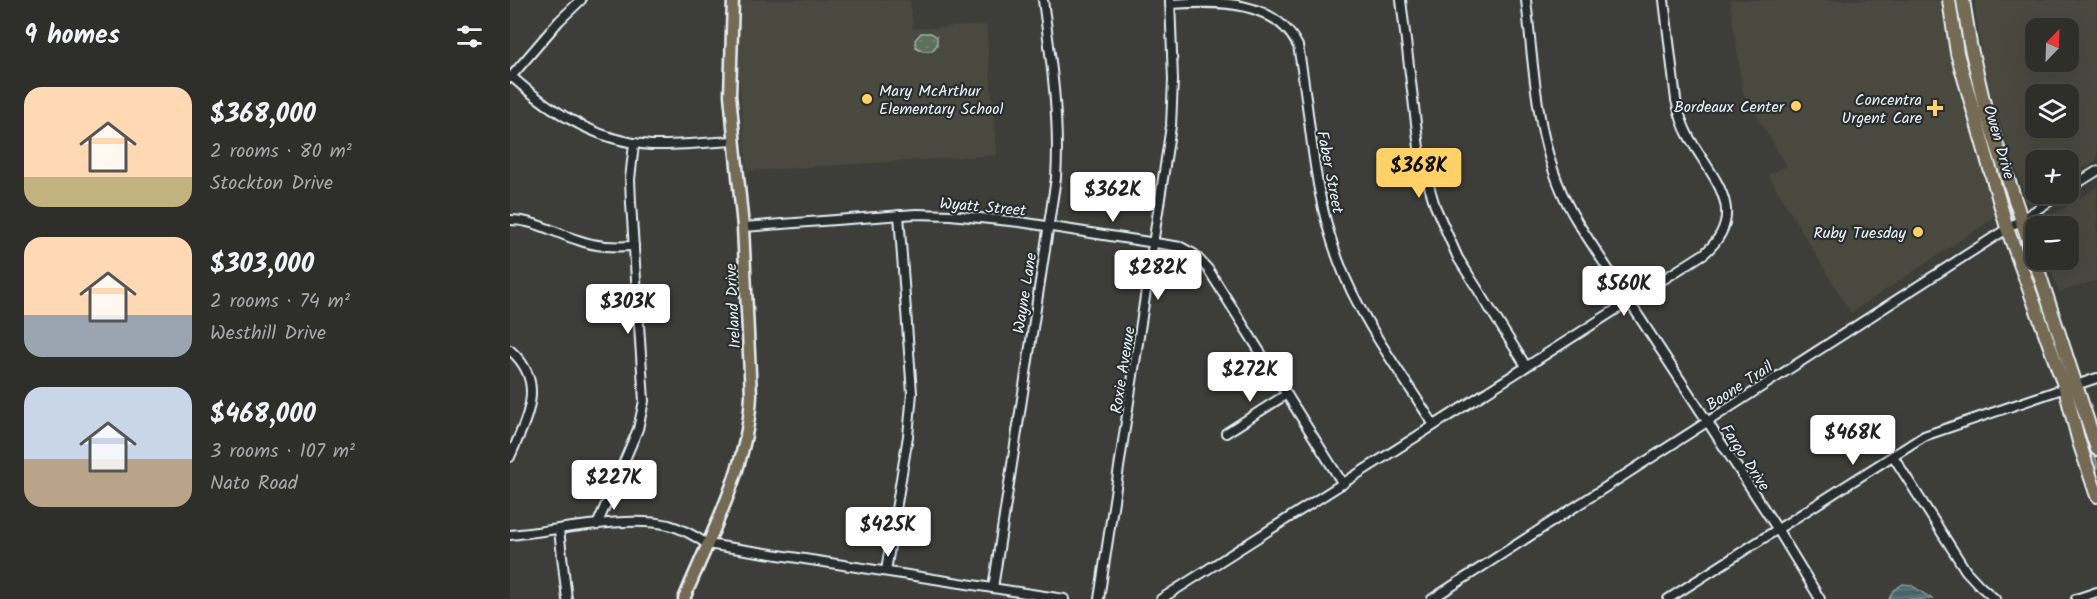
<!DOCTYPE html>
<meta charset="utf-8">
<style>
body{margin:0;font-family:Kalam,sans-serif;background:#3a3a37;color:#f1f3f6;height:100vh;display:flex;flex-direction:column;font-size:22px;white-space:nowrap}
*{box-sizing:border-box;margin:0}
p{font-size:20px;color:#a7a8a9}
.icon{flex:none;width:33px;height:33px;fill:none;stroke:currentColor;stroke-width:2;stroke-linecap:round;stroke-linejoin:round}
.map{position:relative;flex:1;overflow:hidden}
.panel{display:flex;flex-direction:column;background:#2e2e2b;width:510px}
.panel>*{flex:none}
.needle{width:39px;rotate:23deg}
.buttons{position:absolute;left:1515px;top:18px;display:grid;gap:12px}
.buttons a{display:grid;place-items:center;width:54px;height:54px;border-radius:12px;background:#2e2e2b;box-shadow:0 6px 24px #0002,0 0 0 2px #494a47;font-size:30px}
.price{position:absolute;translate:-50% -51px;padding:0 14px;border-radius:6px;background:#fff;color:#222;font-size:20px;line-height:39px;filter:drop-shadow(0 2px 3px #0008)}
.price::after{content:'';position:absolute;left:50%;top:36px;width:18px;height:14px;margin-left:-9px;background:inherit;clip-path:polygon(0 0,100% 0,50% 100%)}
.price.current{background:#ffd166;color:#111}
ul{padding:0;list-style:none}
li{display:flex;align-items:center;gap:18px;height:150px;padding:0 24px}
li span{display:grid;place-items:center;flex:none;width:168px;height:120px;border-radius:18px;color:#555}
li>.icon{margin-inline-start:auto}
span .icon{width:72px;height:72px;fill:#fffc;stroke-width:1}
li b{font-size:26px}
h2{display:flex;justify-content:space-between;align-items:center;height:72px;padding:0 24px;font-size:26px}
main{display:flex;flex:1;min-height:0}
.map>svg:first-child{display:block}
.built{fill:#4a4941;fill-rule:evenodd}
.grass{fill:url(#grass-tufts);stroke:#a2b0aa;stroke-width:1.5}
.park{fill:url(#park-dots);stroke:#a2b0aa;stroke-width:1.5}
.water{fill:url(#water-rules);stroke:#879da2;stroke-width:1.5}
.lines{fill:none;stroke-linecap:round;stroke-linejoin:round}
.minor-casing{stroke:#e8f1f8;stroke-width:12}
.major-casing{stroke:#e8f1f8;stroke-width:15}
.highway-casing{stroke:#e8f1f8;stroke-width:16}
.minor{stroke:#2a2d2e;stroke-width:8}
.major{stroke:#746b52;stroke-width:10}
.highway{stroke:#746b52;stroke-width:12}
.poi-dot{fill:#ffd166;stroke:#2a2d2e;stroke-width:2}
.labels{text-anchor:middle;stroke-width:4.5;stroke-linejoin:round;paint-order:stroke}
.poi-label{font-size:16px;fill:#e8f1f8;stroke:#2a2d2e;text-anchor:end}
.street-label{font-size:16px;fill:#e8f1f8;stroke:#2a2d2e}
</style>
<main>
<section class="panel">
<h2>9 homes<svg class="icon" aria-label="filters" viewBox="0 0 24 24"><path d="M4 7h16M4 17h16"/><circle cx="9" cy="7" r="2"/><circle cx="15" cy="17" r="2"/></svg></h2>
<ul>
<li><span style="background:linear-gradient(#ffd9b3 75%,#c2b280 0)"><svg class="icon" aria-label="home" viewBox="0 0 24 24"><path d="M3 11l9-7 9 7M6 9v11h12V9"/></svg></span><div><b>$368,000</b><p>2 rooms · 80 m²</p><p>Stockton Drive</p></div></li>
<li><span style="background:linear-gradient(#ffd9b3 65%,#9aa5b1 0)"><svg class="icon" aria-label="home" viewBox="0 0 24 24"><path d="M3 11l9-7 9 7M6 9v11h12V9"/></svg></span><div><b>$303,000</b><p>2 rooms · 74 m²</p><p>Westhill Drive</p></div></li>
<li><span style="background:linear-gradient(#c9d6e8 60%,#b9a48a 0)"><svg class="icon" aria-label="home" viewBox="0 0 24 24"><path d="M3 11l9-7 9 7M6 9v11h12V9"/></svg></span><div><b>$468,000</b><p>3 rooms · 107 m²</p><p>Nato Road</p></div></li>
</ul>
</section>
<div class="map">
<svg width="1587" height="599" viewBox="0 0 1587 599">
<defs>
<pattern id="grass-tufts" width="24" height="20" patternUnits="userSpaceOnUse" patternTransform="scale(1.5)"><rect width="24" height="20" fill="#5b705c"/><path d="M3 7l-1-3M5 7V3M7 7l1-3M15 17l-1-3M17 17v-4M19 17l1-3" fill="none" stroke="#738574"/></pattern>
<pattern id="park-dots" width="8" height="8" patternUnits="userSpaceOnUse" patternTransform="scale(1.5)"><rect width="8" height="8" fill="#5b705c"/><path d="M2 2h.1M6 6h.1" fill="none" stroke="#738574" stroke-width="1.8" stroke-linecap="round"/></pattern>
<pattern id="water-rules" width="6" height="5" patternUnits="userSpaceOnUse" patternTransform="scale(1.5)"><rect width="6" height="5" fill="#476569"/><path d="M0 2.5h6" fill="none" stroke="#627c7f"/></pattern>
</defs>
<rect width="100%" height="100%" fill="#3d3e39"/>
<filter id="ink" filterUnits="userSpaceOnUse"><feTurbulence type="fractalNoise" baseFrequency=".0167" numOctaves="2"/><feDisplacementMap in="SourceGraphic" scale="12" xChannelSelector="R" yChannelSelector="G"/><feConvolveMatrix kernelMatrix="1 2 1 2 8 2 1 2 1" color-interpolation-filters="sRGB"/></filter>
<g filter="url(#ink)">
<!-- built -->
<g class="built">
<path d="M231,0H400L403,29L476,25L487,155L237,171L226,44Z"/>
<path d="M1220,0H1430L1439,56L1488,215L1341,313L1258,175L1277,166L1233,92Z"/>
<path d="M1464,0H1587V160L1559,178L1558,160H1526V194H1533H1532L1522,196L1515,193L1509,178L1475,77ZM1558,28V62H1526V28ZM1558,94V128H1526V94Z"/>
<path d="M1587,187V280L1549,292L1537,260H1558V226H1530L1533,222Z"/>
</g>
<!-- grass -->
<path class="grass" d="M1544,337L1554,359L1587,462V477L1541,338Z"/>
<!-- park -->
<path class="park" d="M411,33H421L427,37V45L422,51H413L406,47L405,40Z"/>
<!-- water -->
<path class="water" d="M1393,584L1401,585L1422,599H1379L1383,591Z"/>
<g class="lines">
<defs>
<g id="minor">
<path d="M891,0L910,156L925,206L948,258L1016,366"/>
<path d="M1016,0C1025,77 1026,156 1068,223L1268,530L1310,599"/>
<path d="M660,4C711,1 765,0 788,46C802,120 801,189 829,262C849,317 892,375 924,425"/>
<path d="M2,77C40,111 87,142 141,145C169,146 197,142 225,141"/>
<path d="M0,78L49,21L71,0"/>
<path d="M1558,189L1587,171"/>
<path d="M0,220C25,220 45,233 68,240C87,247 104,247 124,246"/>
<path d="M233,227L406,214L440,215L510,222L671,247L684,254L698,269L833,484"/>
<path d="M0,350C38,383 16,419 0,457"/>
<path d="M1566,385L1587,378"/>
<path d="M716,433L777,394"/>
<path d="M1383,456L1456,571L1470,586L1485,599"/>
<path d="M87,525L128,429L134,401L121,203L120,179L124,144"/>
<path d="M49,530L57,599"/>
<path d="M0,535C46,531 115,515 159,525C173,529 185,536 197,544L554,599"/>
<path d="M376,571L398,436L402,393L389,215"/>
<path d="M483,588L546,178C550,118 541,60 533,0"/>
<path d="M589,599L661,126L663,80L660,0"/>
<path d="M651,599L1195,253C1242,211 1199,175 1178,135C1172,124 1169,113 1166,100L1154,0"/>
<path d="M922,599L1551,194"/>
<path d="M1158,599L1414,436L1555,388"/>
<path d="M1566,599L1587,592"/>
</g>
<path id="major" d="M174,599C201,533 238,468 241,395L233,227L220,95L223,0"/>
<g id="highway">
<path d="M1439,0L1447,53L1497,228L1555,388L1569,442L1587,496"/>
<path d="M1453,0L1460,44L1476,112L1587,449"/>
</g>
</defs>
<!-- minor casing -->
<use href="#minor" class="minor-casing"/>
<!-- major casing -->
<use href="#major" class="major-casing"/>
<!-- highway casing -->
<use href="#highway" class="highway-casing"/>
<!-- minor -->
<use href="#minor" class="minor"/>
<!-- major -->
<use href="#major" class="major"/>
<!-- highway -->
<use href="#highway" class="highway"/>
</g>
</g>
<!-- markers -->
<g class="poi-dot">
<circle cx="357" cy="99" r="6"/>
<circle cx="1286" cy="106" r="6"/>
<path d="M1422 99h6v6h6v6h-6v6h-6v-6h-6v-6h6z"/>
<circle cx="1408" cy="232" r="6"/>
</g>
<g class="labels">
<!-- poi labels -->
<g class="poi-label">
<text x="369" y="96" text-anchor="start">Mary McArthur<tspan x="369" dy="18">Elementary School</tspan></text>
<text x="1412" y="105">Concentra<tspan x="1412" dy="18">Urgent Care</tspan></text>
<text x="1274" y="112">Bordeaux Center</text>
<text x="1396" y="238">Ruby Tuesday</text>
</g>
<!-- street labels -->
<g class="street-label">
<text transform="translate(1490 142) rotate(74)" y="6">Owen Drive</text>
<text transform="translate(821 172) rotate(79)" y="6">Faber Street</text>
<text transform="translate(473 206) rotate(5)" y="6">Wyatt Street</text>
<text transform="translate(514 293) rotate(-81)" y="6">Wayne Lane</text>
<text transform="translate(222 306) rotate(-93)" y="6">Ireland Drive</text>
<text transform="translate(612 370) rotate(-81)" y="6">Roxie Avenue</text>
<text transform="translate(1229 385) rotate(-33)" y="6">Boone Trail</text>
<text transform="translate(1236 457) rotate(57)" y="6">Fargo Drive</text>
</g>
</g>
</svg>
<div class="buttons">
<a><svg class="needle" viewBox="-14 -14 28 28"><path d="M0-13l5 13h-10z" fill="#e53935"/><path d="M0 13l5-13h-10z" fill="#a7a8a9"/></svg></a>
<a><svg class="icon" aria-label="layers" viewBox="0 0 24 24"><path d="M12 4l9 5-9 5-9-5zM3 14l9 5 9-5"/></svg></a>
<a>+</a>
<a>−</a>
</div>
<b class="price current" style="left:909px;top:199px">$368K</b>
<b class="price" style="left:603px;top:223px">$362K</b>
<b class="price" style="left:648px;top:301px">$282K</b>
<b class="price" style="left:1114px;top:317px">$560K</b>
<b class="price" style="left:118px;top:335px">$303K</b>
<b class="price" style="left:740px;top:403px">$272K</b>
<b class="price" style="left:1343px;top:466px">$468K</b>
<b class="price" style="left:104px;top:511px">$227K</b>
<b class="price" style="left:378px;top:558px">$425K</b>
</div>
</main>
